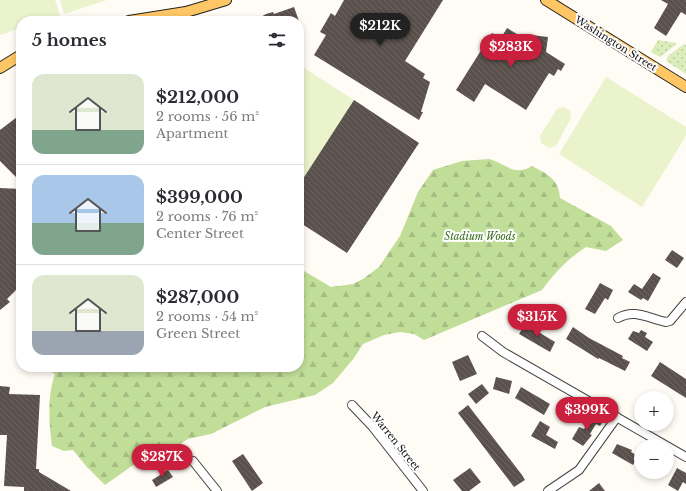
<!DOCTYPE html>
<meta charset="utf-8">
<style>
body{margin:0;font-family:"Libre Baskerville",serif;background:#f2f2f3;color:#2b2b33;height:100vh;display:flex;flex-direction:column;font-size:15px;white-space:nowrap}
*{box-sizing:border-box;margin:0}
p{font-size:13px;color:#7c7c81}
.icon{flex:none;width:22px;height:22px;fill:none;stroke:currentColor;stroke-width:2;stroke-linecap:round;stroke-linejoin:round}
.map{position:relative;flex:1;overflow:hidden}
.details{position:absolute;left:16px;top:16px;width:288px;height:356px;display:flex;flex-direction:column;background:#fff;border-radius:16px;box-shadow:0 2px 6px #0003}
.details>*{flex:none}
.tools{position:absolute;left:634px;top:391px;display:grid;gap:8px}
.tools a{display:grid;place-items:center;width:40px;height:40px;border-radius:50%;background:#fff;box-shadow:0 2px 6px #0003;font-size:20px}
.price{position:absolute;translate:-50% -34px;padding:0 9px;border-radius:14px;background:#ca203d;color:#fff;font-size:13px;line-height:26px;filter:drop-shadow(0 1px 2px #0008)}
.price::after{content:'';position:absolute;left:50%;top:24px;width:12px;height:9px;margin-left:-6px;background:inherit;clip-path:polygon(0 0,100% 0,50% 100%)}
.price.current{background:#222;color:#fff}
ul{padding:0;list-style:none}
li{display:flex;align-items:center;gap:12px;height:100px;padding:0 16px}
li+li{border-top:1px solid #e1e1e2}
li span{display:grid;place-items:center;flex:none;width:112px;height:80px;border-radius:12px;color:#555}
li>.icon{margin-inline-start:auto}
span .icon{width:48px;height:48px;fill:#fffc;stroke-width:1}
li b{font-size:17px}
h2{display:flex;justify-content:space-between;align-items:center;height:48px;padding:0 16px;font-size:17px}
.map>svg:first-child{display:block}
.grass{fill:url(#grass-dots)}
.forest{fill:url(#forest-firs)}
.pitch{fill:#ebf3cd}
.building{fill:url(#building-back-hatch)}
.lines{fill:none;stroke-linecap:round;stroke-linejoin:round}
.minor-casing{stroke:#444;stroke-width:10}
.major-casing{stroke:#222;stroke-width:12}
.minor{stroke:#fff;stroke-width:8}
.major{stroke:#fec665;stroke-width:10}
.labels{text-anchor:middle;stroke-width:4;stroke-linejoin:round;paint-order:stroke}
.street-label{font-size:10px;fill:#111;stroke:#fff}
.park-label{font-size:10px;font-style:italic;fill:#376e1c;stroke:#fff}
</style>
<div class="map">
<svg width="686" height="491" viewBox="0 0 686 491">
<defs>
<pattern id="grass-dots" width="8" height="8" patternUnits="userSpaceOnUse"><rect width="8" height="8" fill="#dbedbb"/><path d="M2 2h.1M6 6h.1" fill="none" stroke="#bbcaa0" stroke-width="1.8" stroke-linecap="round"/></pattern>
<pattern id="forest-firs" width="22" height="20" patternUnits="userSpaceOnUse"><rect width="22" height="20" fill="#c1de99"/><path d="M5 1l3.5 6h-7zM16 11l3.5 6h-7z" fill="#a5bd83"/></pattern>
<pattern id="building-back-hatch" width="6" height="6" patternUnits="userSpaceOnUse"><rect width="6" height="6" fill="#5a504c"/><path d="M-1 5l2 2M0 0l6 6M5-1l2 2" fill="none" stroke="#6d6562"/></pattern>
</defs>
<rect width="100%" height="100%" fill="#fffcf5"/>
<!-- grass -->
<g class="grass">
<path d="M658,40L676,43L677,44L660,57L651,52Z"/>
<path d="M684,44L686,45V74L666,61L668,56Z"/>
</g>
<!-- forest -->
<path class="forest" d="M489,159C507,164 514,177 532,166C548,174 559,180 560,198L611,226L623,240L606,251L586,247C568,259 555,272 542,290L424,340L414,334L400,332L384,335L363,344L354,358L333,383L315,395L265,407L211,434L188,439L168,451L132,466L105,485L87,467L73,450L64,451L52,446C49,423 47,397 55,374L43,367H299V268L331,287L353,284L363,279L379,267L400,236L418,192L433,170L462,161Z"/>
<!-- pitch -->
<g class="pitch">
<path d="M0,0H55L60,16L44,21H21V28L0,35Z"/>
<path d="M60,0H107L64,14Z"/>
<path d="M301,66L354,100L299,185V70Z"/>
<path d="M606,77L686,127V136L642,207L559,154Z"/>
<path d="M563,107L570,110L571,118L556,146L549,148L541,143L540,136L557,109Z"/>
</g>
<!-- building -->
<g class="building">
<path d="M344,0H443L405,61L425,74L423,78L430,82L421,112H423L419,120L314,55L326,35L320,32L331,13L335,16Z"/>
<path d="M661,0H686V15L681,12L666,36L654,28L668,4Z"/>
<path d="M294,7L299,21H254L266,14L273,12L274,14Z"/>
<path d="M507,28L528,41L531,35L548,37L546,52L565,64L561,71L558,69L554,76L549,73L526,110L485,84L474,102L456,90L492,33L501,38Z"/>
<path d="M354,100L419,143L347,253L299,222V185Z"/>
<path d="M21,114V182L0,161V130Z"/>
<path d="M0,188L21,189V285L7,299L10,302L0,310Z"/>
<path d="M672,250L684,258L677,268L665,260Z"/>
<path d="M653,273L661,278L648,301L643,298L641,300L628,292L634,284L642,289Z"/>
<path d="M600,283L613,290L608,300L605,298L595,314L585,309Z"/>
<path d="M525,324L555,342L550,352L519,334Z"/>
<path d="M573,327L589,338L623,356L622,358L630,362L625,371L599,358L598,359L566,339Z"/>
<path d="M641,330L647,333L645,337L653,342L647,351L628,339L633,331L639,333Z"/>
<path d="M468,355L477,374L460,381L452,362Z"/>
<path d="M660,362L686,379V398L651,376Z"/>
<path d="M496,377L512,381L509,394L493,389Z"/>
<path d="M482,384L489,393L476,404L468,394Z"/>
<path d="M0,386L10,387L9,394L40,395L36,469H39V472L71,491H24V487L4,486L7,435H0Z"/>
<path d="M521,387L550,404L544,415L515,398Z"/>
<path d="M468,405L522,475L525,480L514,487L458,413Z"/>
<path d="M592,415L603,421L600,426L596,424L590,434L592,435L583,446L572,439L579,427L584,429Z"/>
<path d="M540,421L550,427L546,435L558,442L555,449L531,436Z"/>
<path d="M617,444L632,450L631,452L638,456L633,465L612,453Z"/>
<path d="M243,454L263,483L252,491L232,461Z"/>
<path d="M470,468L481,482L469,491H462L453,480Z"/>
<path d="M677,468L686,473V484L683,482L678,491L668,485Z"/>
<path d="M168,470L173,477L156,487L152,480Z"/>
<path d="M599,483L605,491H589Z"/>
</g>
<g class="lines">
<defs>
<g id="minor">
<path d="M618,318C635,308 649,319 666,322L670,321L686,302"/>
<path d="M482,336L503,352L686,457"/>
<path d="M352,405L372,426L423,491"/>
<path d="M193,461L217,491"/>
<path d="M548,491L579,470L617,417"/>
</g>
<g id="major">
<path d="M546,0L686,87"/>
<path d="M129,21L186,12L226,0"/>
<path d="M0,68L21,55"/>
</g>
</defs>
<!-- minor casing -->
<use href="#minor" class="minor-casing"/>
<!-- major casing -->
<use href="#major" class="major-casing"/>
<!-- minor -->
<use href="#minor" class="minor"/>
<!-- major -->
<use href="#major" class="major"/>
</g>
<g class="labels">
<!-- street labels -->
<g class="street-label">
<text transform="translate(616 43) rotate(32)" y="4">Washington Street</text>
<text transform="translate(396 441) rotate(51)" y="4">Warren Street</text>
</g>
<!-- park labels -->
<g class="park-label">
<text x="480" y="240">Stadium Woods</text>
</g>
</g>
</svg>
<div class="tools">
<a>+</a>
<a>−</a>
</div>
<b class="price current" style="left:380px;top:47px">$212K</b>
<b class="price" style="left:511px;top:68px">$283K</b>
<b class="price" style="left:537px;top:338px">$315K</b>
<b class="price" style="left:587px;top:431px">$399K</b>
<b class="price" style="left:162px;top:478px">$287K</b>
<section class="details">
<h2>5 homes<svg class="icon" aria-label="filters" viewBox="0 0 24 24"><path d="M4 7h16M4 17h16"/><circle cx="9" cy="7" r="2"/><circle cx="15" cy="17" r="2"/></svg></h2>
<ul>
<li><span style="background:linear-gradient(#dfe7d0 70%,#7fa58c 0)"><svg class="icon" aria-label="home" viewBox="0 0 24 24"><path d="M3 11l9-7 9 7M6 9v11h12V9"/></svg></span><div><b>$212,000</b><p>2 rooms · 56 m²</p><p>Apartment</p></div></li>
<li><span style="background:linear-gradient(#a9c7e8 60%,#7fa58c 0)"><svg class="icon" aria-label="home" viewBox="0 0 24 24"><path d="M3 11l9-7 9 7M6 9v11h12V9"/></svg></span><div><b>$399,000</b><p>2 rooms · 76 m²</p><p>Center Street</p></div></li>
<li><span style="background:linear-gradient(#dfe7d0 70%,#9aa5b1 0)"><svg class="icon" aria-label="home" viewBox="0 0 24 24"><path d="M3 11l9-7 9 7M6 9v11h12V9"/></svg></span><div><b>$287,000</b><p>2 rooms · 54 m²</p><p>Green Street</p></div></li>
</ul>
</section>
</div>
